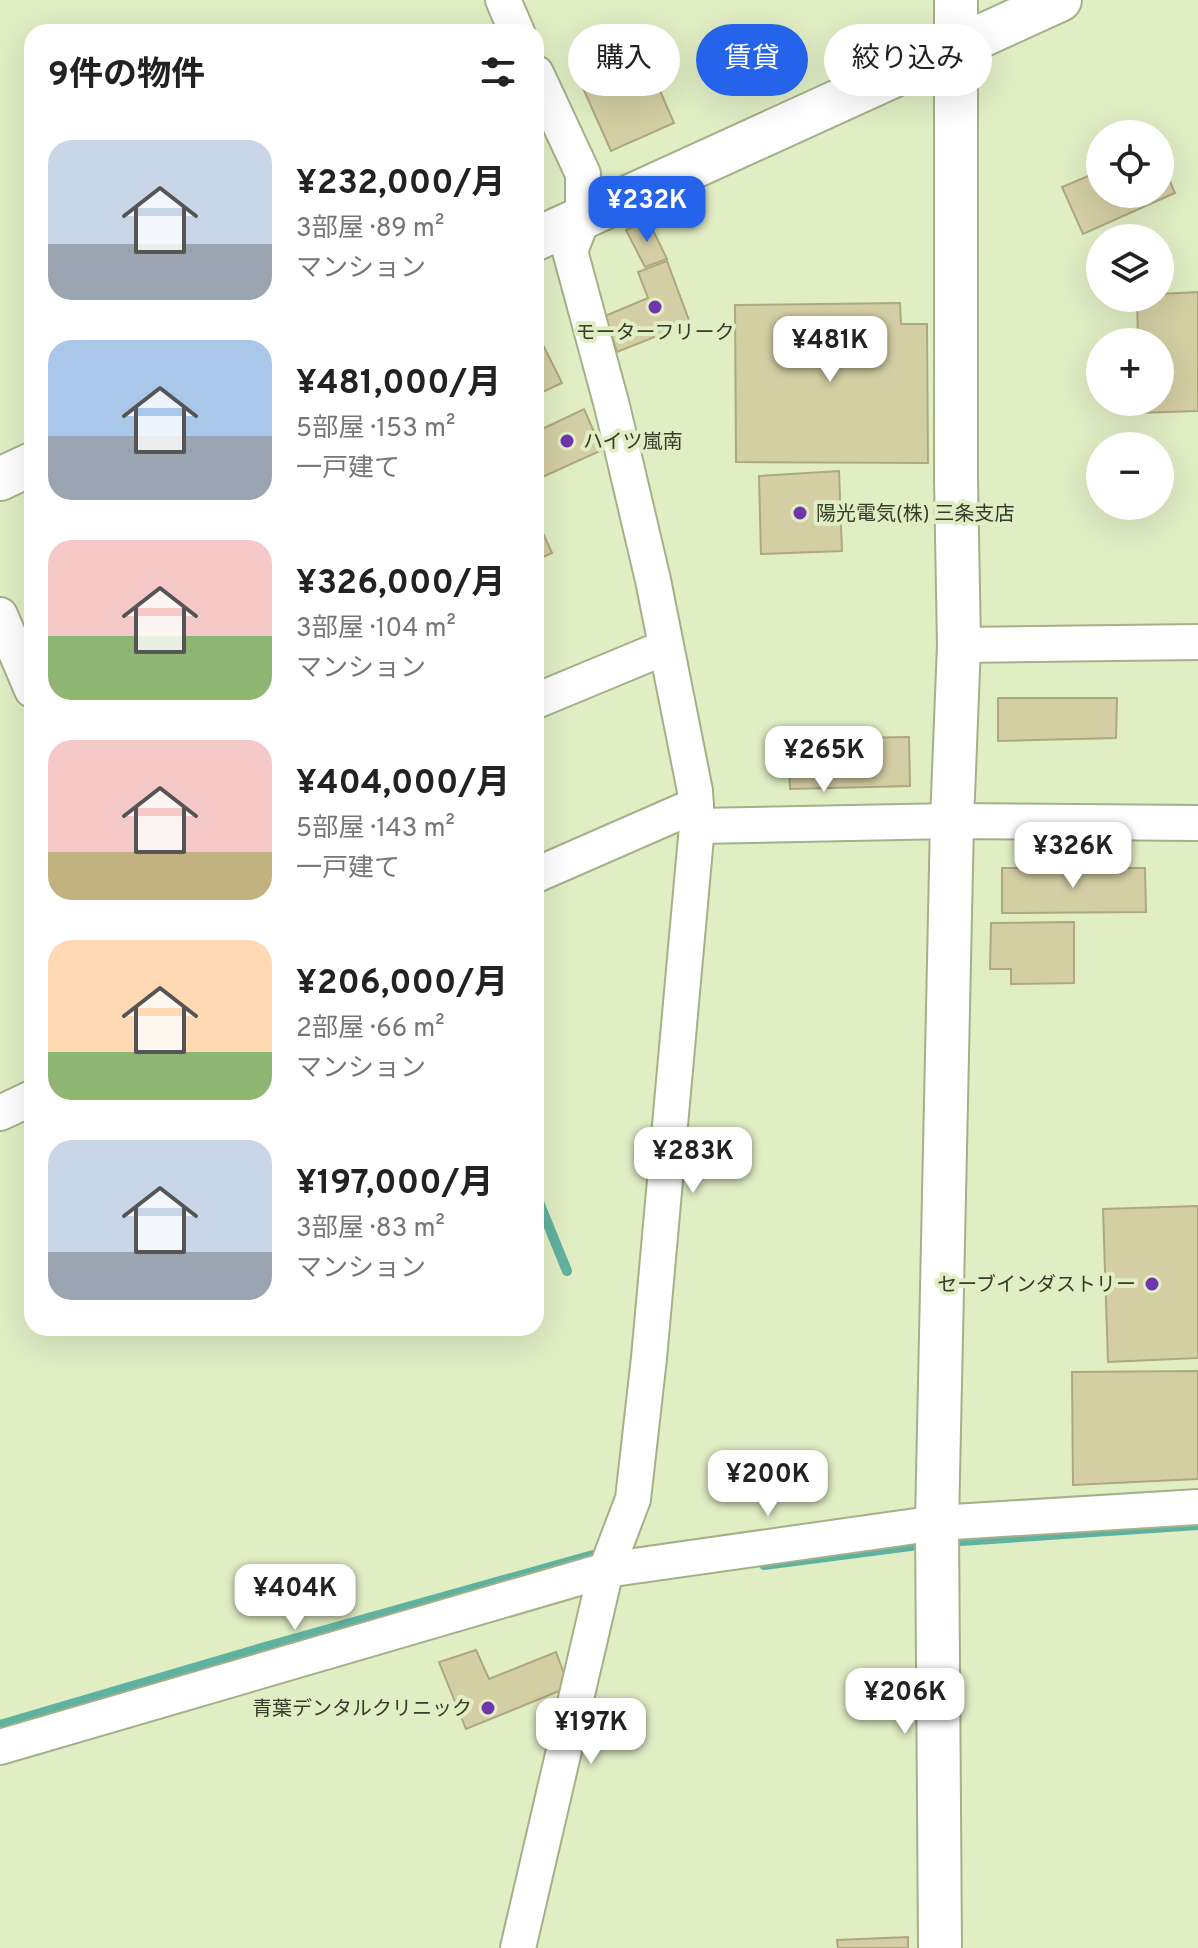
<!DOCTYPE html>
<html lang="ja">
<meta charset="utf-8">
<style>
body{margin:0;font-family:Overpass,"Noto Sans JP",sans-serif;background:#f2f2f2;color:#222;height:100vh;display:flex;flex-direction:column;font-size:30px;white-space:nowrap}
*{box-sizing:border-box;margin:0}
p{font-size:26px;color:#767676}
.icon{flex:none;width:44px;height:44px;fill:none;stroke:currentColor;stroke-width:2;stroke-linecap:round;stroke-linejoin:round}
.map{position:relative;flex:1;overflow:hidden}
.side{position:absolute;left:24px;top:24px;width:520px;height:1312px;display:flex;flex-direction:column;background:#fff;border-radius:24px;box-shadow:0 8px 32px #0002}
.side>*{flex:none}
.guide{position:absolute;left:568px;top:24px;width:510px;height:72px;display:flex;gap:16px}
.tools{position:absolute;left:1086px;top:120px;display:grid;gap:16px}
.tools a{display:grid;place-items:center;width:88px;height:88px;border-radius:50%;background:#fff;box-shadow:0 8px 32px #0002;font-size:40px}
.price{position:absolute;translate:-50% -68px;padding:0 18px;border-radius:16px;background:#fff;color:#222;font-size:26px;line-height:52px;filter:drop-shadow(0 2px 4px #0008)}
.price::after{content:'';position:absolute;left:50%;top:48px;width:24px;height:18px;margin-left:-12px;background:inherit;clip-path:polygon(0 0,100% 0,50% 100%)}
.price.current{background:#2563eb;color:#fff}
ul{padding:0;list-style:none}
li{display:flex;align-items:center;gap:24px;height:200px;padding:0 24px}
li span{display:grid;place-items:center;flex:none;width:224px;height:160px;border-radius:24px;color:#555}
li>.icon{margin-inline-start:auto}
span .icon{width:96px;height:96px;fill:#fffc;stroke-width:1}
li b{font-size:34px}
h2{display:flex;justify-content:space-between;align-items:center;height:96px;padding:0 24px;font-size:34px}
.pill{padding:0 28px;border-radius:36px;background:#fff;box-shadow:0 8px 32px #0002;font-size:28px;line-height:72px}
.pill.current{background:#2563eb;color:#fff}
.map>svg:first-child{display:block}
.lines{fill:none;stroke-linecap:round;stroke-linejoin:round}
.stream{stroke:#60b2a0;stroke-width:10}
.building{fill:#d3cea3;stroke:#ada87e;stroke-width:2}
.minor-casing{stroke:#a4b088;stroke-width:38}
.tertiary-casing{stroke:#a4b088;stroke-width:46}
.minor{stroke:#fff;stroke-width:34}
.tertiary{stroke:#fff;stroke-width:42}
.poi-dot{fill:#6e36ac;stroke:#e1eec4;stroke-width:3}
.labels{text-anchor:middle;stroke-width:8;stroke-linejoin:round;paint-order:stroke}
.poi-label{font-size:20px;fill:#363b2a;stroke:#e1eec4;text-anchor:start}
</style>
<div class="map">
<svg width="1198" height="1948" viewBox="0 0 1198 1948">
<rect width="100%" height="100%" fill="#e1eec4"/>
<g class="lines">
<!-- stream -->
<g class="stream">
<path d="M536,1195L567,1271"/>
<path d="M946,1542L1198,1525"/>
<path d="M764,1565L926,1544"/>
<path d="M0,1725L265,1647L593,1555"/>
</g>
</g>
<!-- building -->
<g class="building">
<path d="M638,40L674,123L611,151L574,68Z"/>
<path d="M1160,158L1175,193L1083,234L1062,187L1100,171V194H1160Z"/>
<path d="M648,220L667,259L645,267L626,230Z"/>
<path d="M667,261L690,323L617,352L605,316L648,298L638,272Z"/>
<path d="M1198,292V411L1137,413V402H1160V342H1110L1138,341L1137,298H1160V294Z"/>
<path d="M900,303L901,324H927L928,463L736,462L735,305Z"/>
<path d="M540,339L562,383L536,395V341Z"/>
<path d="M584,409L602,450L536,480V432Z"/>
<path d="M839,471L842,551L761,554L759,476Z"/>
<path d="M536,518L552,553L536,560Z"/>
<path d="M998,698H1117L1116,738L998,741Z"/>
<path d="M909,737L910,786L790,789L788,739Z"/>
<path d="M1002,868H1145L1146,912L1002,913Z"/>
<path d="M1074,922V983L1011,984V969H990L991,923Z"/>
<path d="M1198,1206V1358L1108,1362L1103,1209Z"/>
<path d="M1198,1371V1479L1073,1485L1072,1372Z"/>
<path d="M476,1650L489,1679L556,1652L569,1687L466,1729L439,1662Z"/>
<path d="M908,1937V1948H838L837,1940Z"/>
</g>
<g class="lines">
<defs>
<g id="minor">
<path d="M503,0L517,32"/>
<path d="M0,615L32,690"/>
<path d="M959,645L1198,642"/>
<path d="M536,701L666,647"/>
<path d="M697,826L952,821L1198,823"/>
<path d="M536,875L696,805"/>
<path d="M0,1113L32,1098"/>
<path d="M0,1747L606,1570L937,1523L1198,1507"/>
<path d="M518,1948L606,1570L633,1499L649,1358L697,826L695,791L653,580L612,406L570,251L583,218V174L536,73"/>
</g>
<g id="tertiary">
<path d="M536,239L1060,0"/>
<path d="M0,479L32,464"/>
<path d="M940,1948L937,1523L952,821L959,645L956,479V0"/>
</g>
</defs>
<!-- minor casing -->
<use href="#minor" class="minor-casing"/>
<!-- tertiary casing -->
<use href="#tertiary" class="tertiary-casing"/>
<!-- minor -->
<use href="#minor" class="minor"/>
<!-- tertiary -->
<use href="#tertiary" class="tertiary"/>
</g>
<!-- markers -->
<g class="poi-dot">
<circle cx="655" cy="307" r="8"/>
<circle cx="567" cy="441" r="8"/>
<circle cx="800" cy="513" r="8"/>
<circle cx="1152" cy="1284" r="8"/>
<circle cx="488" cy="1708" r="8"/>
</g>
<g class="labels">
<!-- poi labels -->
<g class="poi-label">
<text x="655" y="339" text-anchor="middle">モーターフリーク</text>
<text x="583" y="448">ハイツ嵐南</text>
<text x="816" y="520">陽光電気(株) 三条支店</text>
<text x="1136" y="1291" text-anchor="end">セーブインダストリー</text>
<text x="472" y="1715" text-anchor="end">青葉デンタルクリニック</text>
</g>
</g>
</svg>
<div class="tools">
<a><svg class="icon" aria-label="locate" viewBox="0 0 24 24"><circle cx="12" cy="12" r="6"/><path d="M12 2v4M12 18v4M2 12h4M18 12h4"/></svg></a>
<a><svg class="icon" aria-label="layers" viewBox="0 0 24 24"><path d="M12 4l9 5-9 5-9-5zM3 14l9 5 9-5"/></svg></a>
<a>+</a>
<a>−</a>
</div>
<b class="price current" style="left:647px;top:244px">¥232K</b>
<b class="price" style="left:830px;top:384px">¥481K</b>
<b class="price" style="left:824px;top:794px">¥265K</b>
<b class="price" style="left:1073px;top:890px">¥326K</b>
<b class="price" style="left:693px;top:1195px">¥283K</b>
<b class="price" style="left:768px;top:1518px">¥200K</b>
<b class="price" style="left:295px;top:1632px">¥404K</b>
<b class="price" style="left:905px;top:1736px">¥206K</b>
<b class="price" style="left:591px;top:1766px">¥197K</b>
<div class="guide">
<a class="pill">購入</a>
<a class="pill current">賃貸</a>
<a class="pill">絞り込み</a>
</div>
<section class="side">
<h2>9件の物件<svg class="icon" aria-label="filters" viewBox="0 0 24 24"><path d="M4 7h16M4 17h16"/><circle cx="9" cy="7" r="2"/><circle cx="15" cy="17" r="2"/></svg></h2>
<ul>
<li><span style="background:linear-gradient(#c9d6e8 65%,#9aa5b1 0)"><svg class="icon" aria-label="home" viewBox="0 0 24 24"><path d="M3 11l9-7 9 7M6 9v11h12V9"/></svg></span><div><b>¥232,000/月</b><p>3部屋 · 89 m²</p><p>マンション</p></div></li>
<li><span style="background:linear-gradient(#a9c7e8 60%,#9aa5b1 0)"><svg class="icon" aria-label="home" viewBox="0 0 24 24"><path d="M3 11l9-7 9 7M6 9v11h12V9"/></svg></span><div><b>¥481,000/月</b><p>5部屋 · 153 m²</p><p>一戸建て</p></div></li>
<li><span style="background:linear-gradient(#f6c9c9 60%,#8fb573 0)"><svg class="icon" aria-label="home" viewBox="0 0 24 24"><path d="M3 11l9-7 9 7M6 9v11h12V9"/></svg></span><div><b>¥326,000/月</b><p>3部屋 · 104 m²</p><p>マンション</p></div></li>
<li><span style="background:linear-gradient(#f6c9c9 70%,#c2b280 0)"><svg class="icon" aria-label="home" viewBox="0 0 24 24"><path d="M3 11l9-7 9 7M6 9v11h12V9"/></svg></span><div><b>¥404,000/月</b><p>5部屋 · 143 m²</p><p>一戸建て</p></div></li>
<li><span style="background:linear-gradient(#ffd9b3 70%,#8fb573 0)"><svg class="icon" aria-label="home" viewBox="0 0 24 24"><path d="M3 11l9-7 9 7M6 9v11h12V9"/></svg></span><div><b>¥206,000/月</b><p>2部屋 · 66 m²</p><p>マンション</p></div></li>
<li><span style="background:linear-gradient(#c9d6e8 70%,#9aa5b1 0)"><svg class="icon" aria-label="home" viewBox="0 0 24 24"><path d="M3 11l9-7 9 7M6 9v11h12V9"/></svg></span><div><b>¥197,000/月</b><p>3部屋 · 83 m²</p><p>マンション</p></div></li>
</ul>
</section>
</div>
